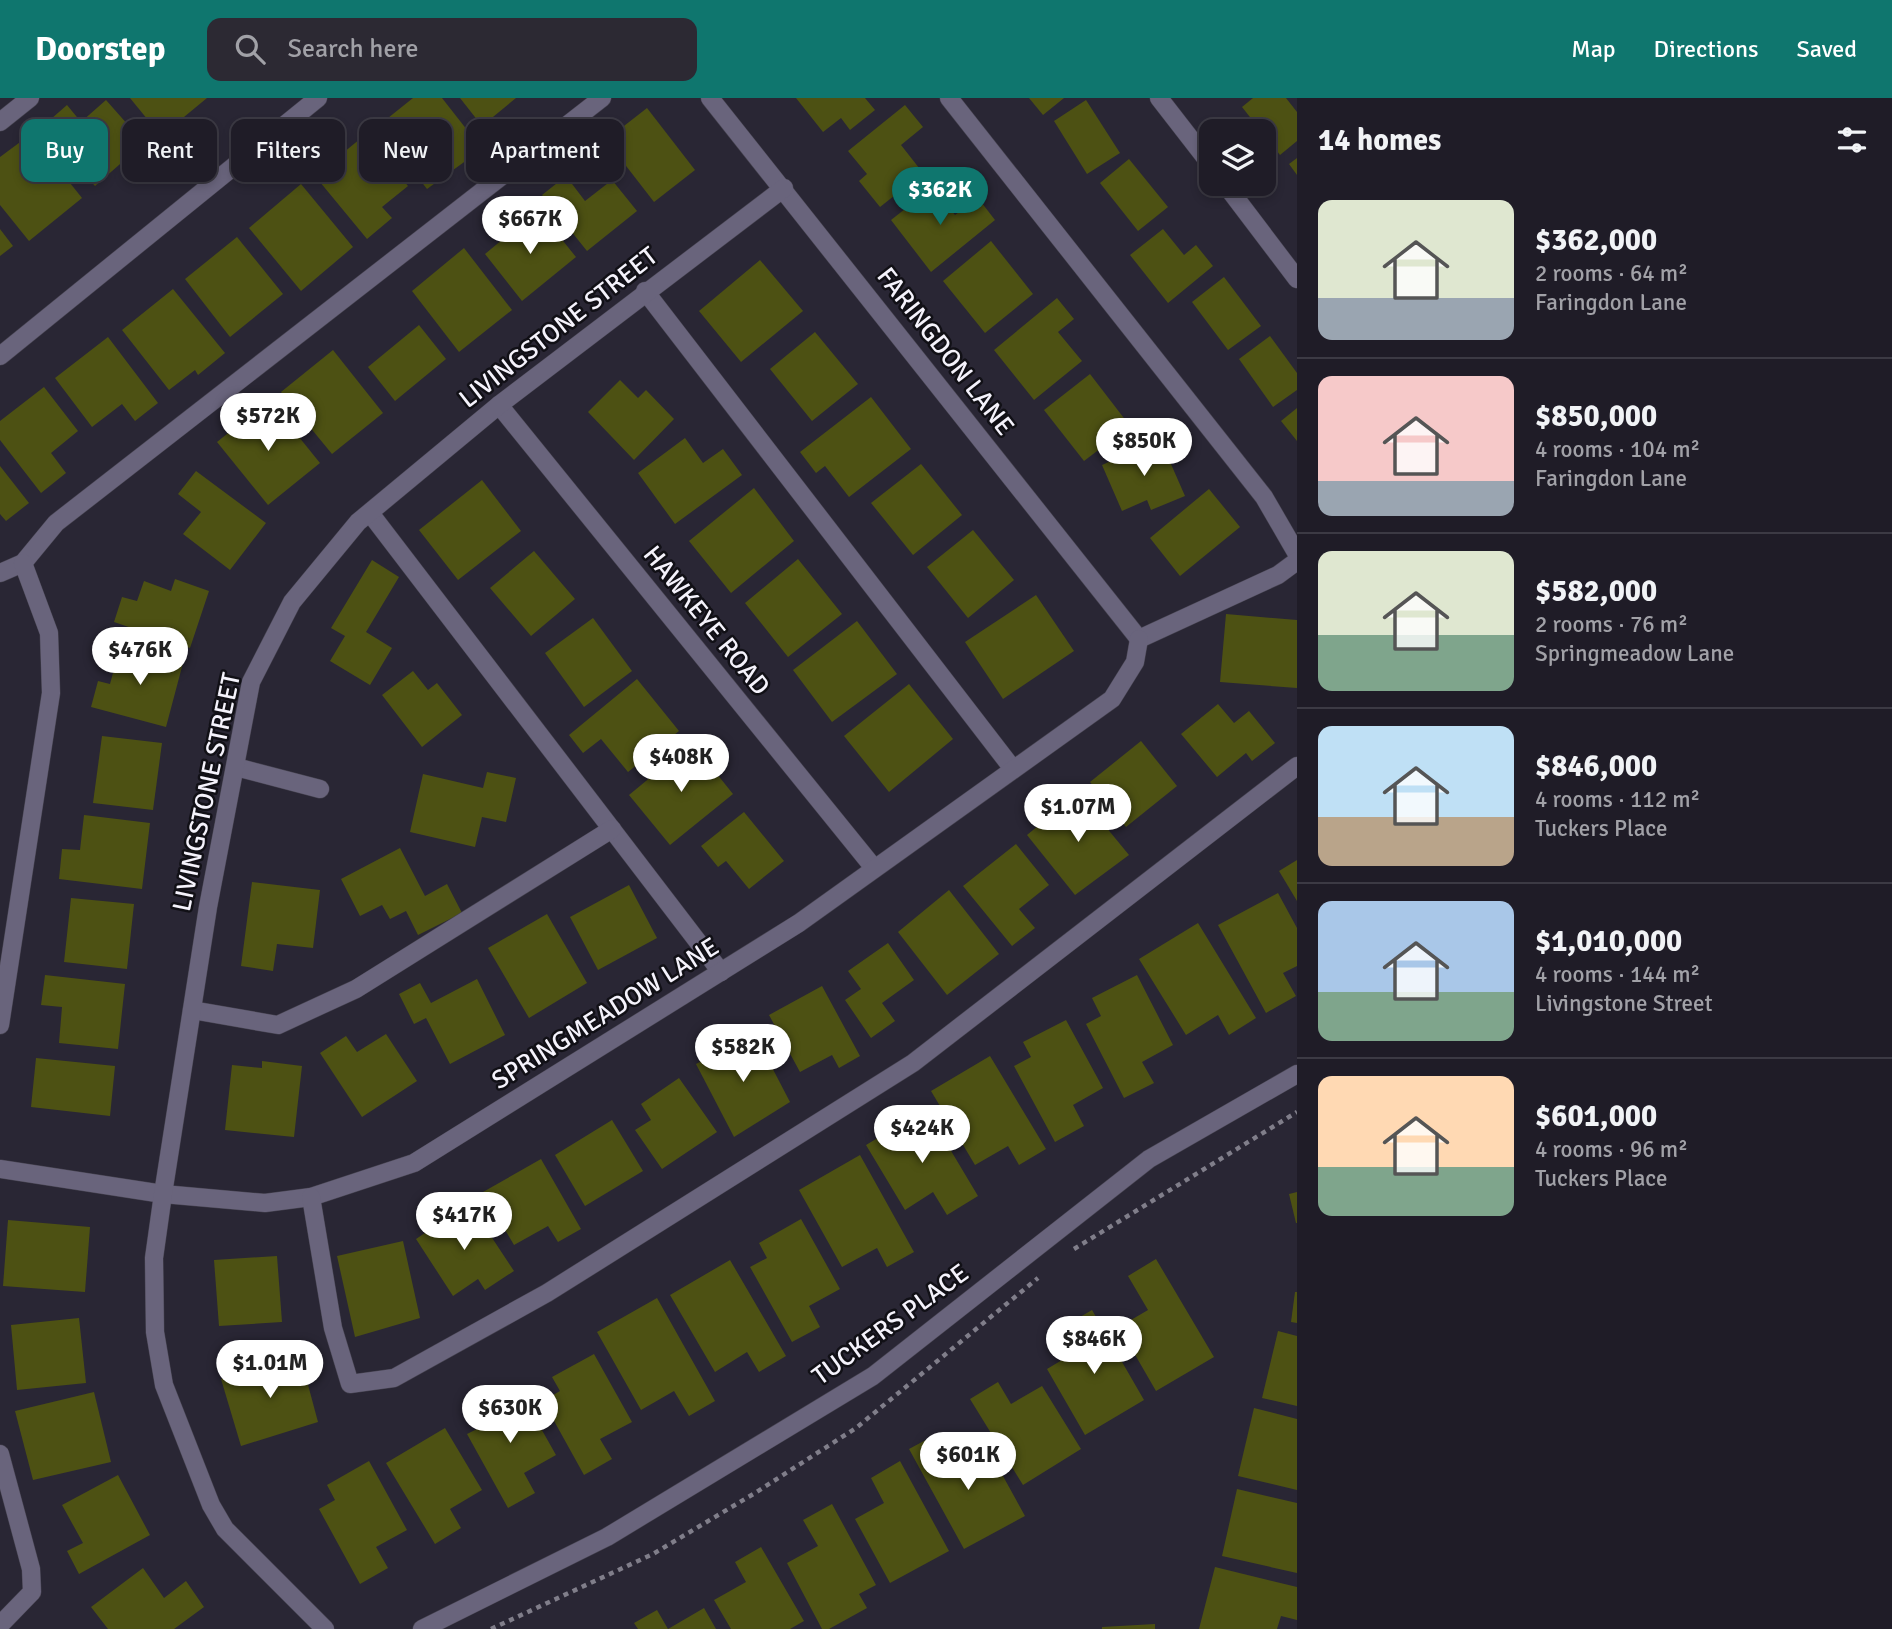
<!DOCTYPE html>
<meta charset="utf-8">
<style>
body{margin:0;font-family:Signika,sans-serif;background:#2c2933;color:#f1f3f6;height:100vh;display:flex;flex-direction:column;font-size:26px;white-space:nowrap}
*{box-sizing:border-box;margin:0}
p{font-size:23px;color:#a1a1a7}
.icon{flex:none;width:38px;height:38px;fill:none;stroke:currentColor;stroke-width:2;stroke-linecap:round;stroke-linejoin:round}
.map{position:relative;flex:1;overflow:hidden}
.details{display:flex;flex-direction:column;background:#1f1c27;width:595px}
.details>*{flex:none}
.guide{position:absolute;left:21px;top:21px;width:665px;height:63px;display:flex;gap:14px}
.fabs{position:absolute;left:1199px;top:21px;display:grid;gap:14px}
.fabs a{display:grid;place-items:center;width:77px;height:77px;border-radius:14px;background:#1f1c27;box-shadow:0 4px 10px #0003,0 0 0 2px #3c3a44;font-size:35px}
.price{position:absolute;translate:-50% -60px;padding:0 16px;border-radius:24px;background:#fff;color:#222;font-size:23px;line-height:46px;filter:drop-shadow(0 2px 4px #0008)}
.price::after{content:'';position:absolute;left:50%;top:42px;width:21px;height:16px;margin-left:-10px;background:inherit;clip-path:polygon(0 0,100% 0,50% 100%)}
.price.current{background:#0f766e;color:#fff}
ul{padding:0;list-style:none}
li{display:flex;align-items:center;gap:21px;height:175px;padding:0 21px}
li+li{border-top:2px solid #3c3a44}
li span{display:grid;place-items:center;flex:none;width:196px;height:140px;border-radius:14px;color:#555}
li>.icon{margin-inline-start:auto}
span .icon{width:84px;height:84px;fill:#fffc;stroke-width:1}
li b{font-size:30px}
h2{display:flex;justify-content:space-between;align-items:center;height:84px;padding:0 21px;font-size:30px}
.pill{padding:0 24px;border-radius:14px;background:#1f1c27;box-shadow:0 4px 10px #0003,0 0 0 2px #3c3a44;font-size:24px;line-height:63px}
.pill.current{background:#0f766e;color:#fff}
header{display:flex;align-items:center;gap:42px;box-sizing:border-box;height:98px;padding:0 35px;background:#0f766e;color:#fff}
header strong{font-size:33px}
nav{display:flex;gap:38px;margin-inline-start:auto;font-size:24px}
.search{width:490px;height:63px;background:#2c2933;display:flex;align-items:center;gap:18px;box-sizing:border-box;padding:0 24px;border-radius:14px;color:#a1a1a7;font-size:26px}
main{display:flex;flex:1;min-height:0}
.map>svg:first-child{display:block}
.building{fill:#4d5113}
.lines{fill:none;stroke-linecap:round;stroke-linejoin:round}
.minor-casing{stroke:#464350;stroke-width:19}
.path{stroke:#807e8a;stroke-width:4.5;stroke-dasharray:5 5;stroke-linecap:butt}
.minor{stroke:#69647c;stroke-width:18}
.labels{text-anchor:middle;stroke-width:5;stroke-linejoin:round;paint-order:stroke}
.street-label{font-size:26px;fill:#f5f3fc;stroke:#111016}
</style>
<header>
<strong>Doorstep</strong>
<div class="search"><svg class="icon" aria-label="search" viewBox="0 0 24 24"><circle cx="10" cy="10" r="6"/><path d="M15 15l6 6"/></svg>Search here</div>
<nav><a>Map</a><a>Directions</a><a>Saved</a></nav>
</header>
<main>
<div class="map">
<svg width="1297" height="1531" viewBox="0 0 1297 1531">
<rect width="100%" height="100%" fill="#292634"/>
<!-- building -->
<g class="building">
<path d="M130,0H207L161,38Z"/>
<path d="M413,0H442L482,51L427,91L378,28Z"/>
<path d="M460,0H516L482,28Z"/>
<path d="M796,0H865L875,12L850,32L841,20L823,34Z"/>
<path d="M1029,0H1064L1043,17Z"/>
<path d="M1253,0H1286L1297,14V43L1280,57L1242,9Z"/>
<path d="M106,2L144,45L95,88L43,28L67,7L81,24Z"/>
<path d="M1086,2L1120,55L1087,76L1054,23Z"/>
<path d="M905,7L923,29L901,47L923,75L880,109L859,83L867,76L848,53Z"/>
<path d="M647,10L695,72L654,104L606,42Z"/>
<path d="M31,36L82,100L29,143L0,107V59Z"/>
<path d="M366,36L408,88L382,109L392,120L367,141L315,78Z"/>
<path d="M1297,60V77L1289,66Z"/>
<path d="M1129,61L1168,109L1138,133L1100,85Z"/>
<path d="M566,78L585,103L612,82L637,113L587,153L542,97Z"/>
<path d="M301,86L353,149L301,193L249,130Z"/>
<path d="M933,89L955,117L978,100L995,122L931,174L891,122Z"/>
<path d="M538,112L576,159L522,203L485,156Z"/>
<path d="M0,131L13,148L0,158Z"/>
<path d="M1163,131L1184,157L1196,147L1213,168L1168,205L1130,157Z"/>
<path d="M237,139L283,196L230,239L185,181Z"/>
<path d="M991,143L1033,196L985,235L943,183Z"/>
<path d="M464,150L512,212L459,254L412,193Z"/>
<path d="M760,162L803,213L741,264L699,213Z"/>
<path d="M1224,179L1261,228L1228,252L1192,204Z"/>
<path d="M173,191L225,255L198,277L195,272L169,292L122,232Z"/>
<path d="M1057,200L1074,221L1058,234L1082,263L1034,302L994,252Z"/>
<path d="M419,227L446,261L395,303L368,269Z"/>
<path d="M815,234L858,286L812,323L770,271Z"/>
<path d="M1270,238L1297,275V292L1273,309L1239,261Z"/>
<path d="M108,239L158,305L135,323L122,306L92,329L55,280Z"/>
<path d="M333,252L383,315L332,356L281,294Z"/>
<path d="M1090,276L1130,328L1084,363L1044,312Z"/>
<path d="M620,282L638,300L646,292L674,321L634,362L588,314Z"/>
<path d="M44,289L78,333L51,355L66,375L41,395L0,342V323Z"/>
<path d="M871,299L911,351L849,399L825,368L816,375L800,354Z"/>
<path d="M269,302L320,365L268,407L217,344Z"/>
<path d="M1297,310V343L1281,323Z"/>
<path d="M685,340L703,365L723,351L742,377L675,426L638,375Z"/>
<path d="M1160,341L1185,398L1151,412L1147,402L1122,413L1102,367Z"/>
<path d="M921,366L962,417L913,457L871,405Z"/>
<path d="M0,368L29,405L6,423L0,416Z"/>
<path d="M196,373L266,425L230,472L183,436L201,414L178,396Z"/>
<path d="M482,382L521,433L458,482L419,432Z"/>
<path d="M754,390L794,443L731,495L689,443Z"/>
<path d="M1209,391L1240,429L1180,478L1150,440Z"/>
<path d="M973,432L1014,482L968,520L927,469Z"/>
<path d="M534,453L575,501L531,538L490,490Z"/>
<path d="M798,461L842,516L788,559L745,505Z"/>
<path d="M372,462L399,479L366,534L392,550L370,587L330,563L345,538L331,530Z"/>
<path d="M175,481L209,493L190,550L114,524L122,499L137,503L144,483L171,493Z"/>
<path d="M1036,497L1074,553L1003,601L965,544Z"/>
<path d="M1226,516L1297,522V590L1220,584Z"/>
<path d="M593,520L632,573L584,609L545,555Z"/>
<path d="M857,523L897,576L832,624L793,572Z"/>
<path d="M120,549L183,565L166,629L91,609L98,583L110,586Z"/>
<path d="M413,573L428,592L437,585L462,617L422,649L382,597Z"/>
<path d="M637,581L679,633L628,674L601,641L583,655L569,637Z"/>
<path d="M909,586L953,641L889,694L844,638Z"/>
<path d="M1218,606L1234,625L1249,613L1275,645L1252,663L1246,655L1217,679L1181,636Z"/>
<path d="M102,638L162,645L153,712L93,705Z"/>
<path d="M1141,643L1177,688L1126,729L1090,684Z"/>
<path d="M692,645L733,696L670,747L629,697Z"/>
<path d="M487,674L516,680L506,724L482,719L475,749L410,734L423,676L483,690Z"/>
<path d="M1078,695L1129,757L1075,797L1027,737Z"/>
<path d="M744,714L784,763L749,791L726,763L718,769L701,748Z"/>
<path d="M84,717L150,725L142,791L59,781L62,751L80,752Z"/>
<path d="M1016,746L1049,787L1019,811L1035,830L1012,848L963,788Z"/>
<path d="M400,750L425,798L447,786L462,815L418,837L406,813L390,821L382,807L360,818L341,781Z"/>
<path d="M1297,762V803L1279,773Z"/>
<path d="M252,784L320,792L313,850L277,846L273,873L241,868Z"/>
<path d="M629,787L657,840L598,872L570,819Z"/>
<path d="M949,792L999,856L947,897L898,834Z"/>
<path d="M1278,795L1297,830V868L1283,875L1296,898L1266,915L1218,827Z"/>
<path d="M71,800L134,806L127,871L64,864Z"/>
<path d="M547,816L587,885L529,920L488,850Z"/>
<path d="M1198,825L1256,920L1229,937L1218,917L1186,937L1139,861Z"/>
<path d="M888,845L914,882L882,905L895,923L871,940L845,902L861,891L848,873Z"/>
<path d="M45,877L125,886L118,951L59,945L62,909L41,907Z"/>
<path d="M1137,877L1173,947L1142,964L1154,985L1124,1000L1086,926L1101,918L1092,900Z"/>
<path d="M477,881L505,937L450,966L426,920L414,926L399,896L420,885L431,905Z"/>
<path d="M822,888L860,958L839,970L832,957L800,974L769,917Z"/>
<path d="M1066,922L1103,990L1073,1007L1084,1028L1055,1044L1014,968L1031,959L1023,944Z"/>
<path d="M754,935L790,1004L734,1039L696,966Z"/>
<path d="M386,936L417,983L362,1019L320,955L346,938L357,954Z"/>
<path d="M990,958L1046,1051L1019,1067L1008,1048L975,1067L931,993Z"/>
<path d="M36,960L115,968L110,1018L31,1009Z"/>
<path d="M262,963L302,968L294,1039L225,1032L232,967L262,970Z"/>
<path d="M679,980L717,1034L662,1071L635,1032L651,1022L641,1006Z"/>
<path d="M926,1011L978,1098L947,1117L933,1094L905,1112L866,1047Z"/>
<path d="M612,1022L643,1073L585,1108L555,1057Z"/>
<path d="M860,1057L914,1154L887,1169L877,1150L842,1169L799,1092Z"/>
<path d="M541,1061L581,1131L558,1144L548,1128L514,1147L483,1094Z"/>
<path d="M1297,1094V1125H1296L1289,1096Z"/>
<path d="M469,1105L514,1173L485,1192L478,1181L453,1198L416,1141Z"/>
<path d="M801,1121L840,1191L809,1208L820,1229L792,1244L750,1169L767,1160L759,1145Z"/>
<path d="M8,1122L90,1129L85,1194L3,1188Z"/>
<path d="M403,1143L420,1220L355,1239L337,1158Z"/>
<path d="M277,1158L282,1224L219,1228L214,1162Z"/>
<path d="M1156,1161L1214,1259L1156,1293L1119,1229L1148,1212L1128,1178Z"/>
<path d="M730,1162L786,1258L759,1274L747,1254L715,1274L670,1197Z"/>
<path d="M1295,1194H1297V1225L1291,1224Z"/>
<path d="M657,1200L715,1303L689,1318L674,1293L641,1312L597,1234Z"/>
<path d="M1092,1212L1144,1302L1085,1337L1047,1271L1077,1253L1063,1229Z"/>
<path d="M79,1220L86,1285L17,1292L11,1227Z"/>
<path d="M1278,1233L1297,1238V1308L1262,1300Z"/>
<path d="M594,1256L632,1324L600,1341L612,1361L584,1377L543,1303L560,1293L552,1279Z"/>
<path d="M300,1257L318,1324L241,1348L221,1281Z"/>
<path d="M998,1284L1011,1306L1042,1288L1081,1351L1023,1387L970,1301Z"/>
<path d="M517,1288L556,1357L524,1375L535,1395L508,1410L467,1336L483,1328L475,1312Z"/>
<path d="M94,1294L111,1364L33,1382L15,1313Z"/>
<path d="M1254,1310L1297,1321V1392L1238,1378Z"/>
<path d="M445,1330L482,1392L450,1411L461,1430L435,1446L386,1365Z"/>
<path d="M935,1337L954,1370L988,1351L1025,1418L964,1451L909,1351Z"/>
<path d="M369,1363L407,1432L376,1449L388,1470L360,1486L319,1411L335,1402L327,1387Z"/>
<path d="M900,1363L949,1453L890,1485L855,1421L884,1405L871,1380Z"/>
<path d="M118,1377L150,1437L79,1476L67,1453L83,1445L62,1407Z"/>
<path d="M1237,1391L1297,1405V1475L1222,1458Z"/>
<path d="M832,1406L876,1487L859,1496L867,1510L829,1531H822L787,1465L818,1448L803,1422Z"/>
<path d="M761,1449L804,1523L790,1531H731L714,1502L746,1484L735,1464Z"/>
<path d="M1215,1469L1297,1489V1522L1281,1518L1277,1531H1199Z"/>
<path d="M143,1470L164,1500L186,1483L204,1509L174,1531H108L91,1509Z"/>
<path d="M704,1510L716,1531H638L634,1525L657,1512L668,1531Z"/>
<path d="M1155,1526V1531H1102V1529Z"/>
</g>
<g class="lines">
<defs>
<g id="minor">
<path d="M710,0L1139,541"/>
<path d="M949,0L1264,399L1297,456"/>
<path d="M1159,0L1211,67"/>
<path d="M0,24L30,0"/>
<path d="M1225,86L1297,181"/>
<path d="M645,193L1013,671"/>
<path d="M0,258L318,0"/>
<path d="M499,307L874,770"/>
<path d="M370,415L721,874"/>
<path d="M0,475L23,465L56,425L602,0"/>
<path d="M1139,541L1278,477L1297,463"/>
<path d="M236,669L320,691"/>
<path d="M192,912L278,927L356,891L612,731"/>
<path d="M0,927L51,595L49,535L23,465"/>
<path d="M0,1071L163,1096L265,1105L311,1099L414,1065L799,825L1112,601L1135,564L1139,541"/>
<path d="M311,1099L333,1230L350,1286L394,1280L547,1195L913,965L1297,668"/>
<path d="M0,1356L31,1471L32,1494L0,1527"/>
<path d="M325,1531L225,1431L211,1407L164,1287L155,1234L154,1160L163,1096L208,809L251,584L292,504L358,424L499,307L784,90"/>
<path d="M422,1531L607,1439L873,1278L1149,1061L1297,976"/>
</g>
</defs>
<!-- minor casing -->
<use href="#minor" class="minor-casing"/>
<!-- path -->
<g class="path">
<path d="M1074,1151L1297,1014"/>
<path d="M491,1531L653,1456L755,1395L856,1330L1038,1180"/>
</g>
<!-- minor -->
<use href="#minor" class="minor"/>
</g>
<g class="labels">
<!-- street labels -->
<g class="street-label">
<text transform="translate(558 229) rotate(-38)" y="9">LIVINGSTONE STREET</text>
<text transform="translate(946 253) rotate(52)" y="9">FARINGDON LANE</text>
<text transform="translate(707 522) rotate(51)" y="9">HAWKEYE ROAD</text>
<text transform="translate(206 694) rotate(-78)" y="9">LIVINGSTONE STREET</text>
<text transform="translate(605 915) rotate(-32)" y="9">SPRINGMEADOW LANE</text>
<text transform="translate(890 1226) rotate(-36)" y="9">TUCKERS PLACE</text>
</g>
</g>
</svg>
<div class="fabs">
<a><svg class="icon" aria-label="layers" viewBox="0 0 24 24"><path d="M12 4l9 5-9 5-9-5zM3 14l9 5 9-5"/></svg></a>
</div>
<b class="price current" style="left:940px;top:129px">$362K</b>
<b class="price" style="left:530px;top:158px">$667K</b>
<b class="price" style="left:268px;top:355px">$572K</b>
<b class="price" style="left:1144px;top:380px">$850K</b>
<b class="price" style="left:140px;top:589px">$476K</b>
<b class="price" style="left:681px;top:696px">$408K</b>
<b class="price" style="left:1078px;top:746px">$1.07M</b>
<b class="price" style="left:743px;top:986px">$582K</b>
<b class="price" style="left:922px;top:1067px">$424K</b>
<b class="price" style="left:464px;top:1154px">$417K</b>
<b class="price" style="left:1094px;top:1278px">$846K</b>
<b class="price" style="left:270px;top:1302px">$1.01M</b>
<b class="price" style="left:510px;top:1347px">$630K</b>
<b class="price" style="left:968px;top:1394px">$601K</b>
<div class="guide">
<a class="pill current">Buy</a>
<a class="pill">Rent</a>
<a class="pill">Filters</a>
<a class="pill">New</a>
<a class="pill">Apartment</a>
</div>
</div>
<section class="details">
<h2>14 homes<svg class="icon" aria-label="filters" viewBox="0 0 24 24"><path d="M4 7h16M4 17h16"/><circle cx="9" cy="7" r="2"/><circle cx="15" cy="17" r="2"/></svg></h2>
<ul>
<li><span style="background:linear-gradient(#dfe7d0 70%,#9aa5b1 0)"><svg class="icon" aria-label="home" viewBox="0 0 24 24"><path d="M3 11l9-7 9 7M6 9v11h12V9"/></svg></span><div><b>$362,000</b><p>2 rooms · 64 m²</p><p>Faringdon Lane</p></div></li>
<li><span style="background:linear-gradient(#f6c9c9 75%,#9aa5b1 0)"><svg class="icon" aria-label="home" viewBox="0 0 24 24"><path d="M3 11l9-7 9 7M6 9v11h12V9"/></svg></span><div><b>$850,000</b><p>4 rooms · 104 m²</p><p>Faringdon Lane</p></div></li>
<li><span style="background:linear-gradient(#dfe7d0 60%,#7fa58c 0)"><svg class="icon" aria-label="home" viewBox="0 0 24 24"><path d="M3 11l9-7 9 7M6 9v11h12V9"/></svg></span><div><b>$582,000</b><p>2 rooms · 76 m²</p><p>Springmeadow Lane</p></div></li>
<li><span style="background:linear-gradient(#bfe0f5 65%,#b9a48a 0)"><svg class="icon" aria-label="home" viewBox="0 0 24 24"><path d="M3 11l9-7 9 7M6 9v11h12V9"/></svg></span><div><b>$846,000</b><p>4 rooms · 112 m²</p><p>Tuckers Place</p></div></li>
<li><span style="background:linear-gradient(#a9c7e8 65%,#7fa58c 0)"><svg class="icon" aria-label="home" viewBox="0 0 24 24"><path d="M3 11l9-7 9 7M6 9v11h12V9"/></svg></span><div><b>$1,010,000</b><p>4 rooms · 144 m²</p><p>Livingstone Street</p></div></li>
<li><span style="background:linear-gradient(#ffd9b3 65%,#7fa58c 0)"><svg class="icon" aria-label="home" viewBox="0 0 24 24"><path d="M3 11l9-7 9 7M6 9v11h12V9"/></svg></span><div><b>$601,000</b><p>4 rooms · 96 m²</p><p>Tuckers Place</p></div></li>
</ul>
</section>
</main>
